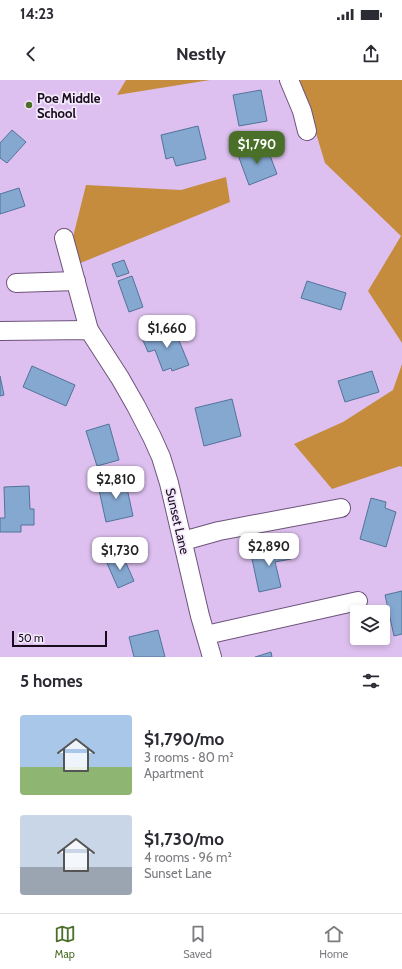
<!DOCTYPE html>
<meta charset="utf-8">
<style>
body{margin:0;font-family:Cabin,sans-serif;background:#f7f7f7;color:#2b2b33;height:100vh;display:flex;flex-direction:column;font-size:15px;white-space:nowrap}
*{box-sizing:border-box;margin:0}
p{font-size:13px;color:#7c7c81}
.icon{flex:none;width:22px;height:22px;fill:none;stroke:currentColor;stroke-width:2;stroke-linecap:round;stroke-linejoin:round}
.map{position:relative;height:577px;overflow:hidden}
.panel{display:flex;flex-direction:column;background:#fff;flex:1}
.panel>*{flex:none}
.tools{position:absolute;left:350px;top:525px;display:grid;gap:8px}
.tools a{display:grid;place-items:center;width:40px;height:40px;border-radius:4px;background:#fff;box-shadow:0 2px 6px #0003;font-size:20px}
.scale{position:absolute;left:12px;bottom:10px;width:95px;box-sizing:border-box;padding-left:4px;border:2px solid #160c1c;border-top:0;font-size:11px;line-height:14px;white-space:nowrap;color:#160c1c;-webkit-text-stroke:3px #f4e8fc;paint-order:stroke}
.price{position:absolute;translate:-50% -34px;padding:0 9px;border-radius:8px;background:#fff;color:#222;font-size:13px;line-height:26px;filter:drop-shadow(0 1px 2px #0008)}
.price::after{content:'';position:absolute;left:50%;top:24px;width:12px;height:9px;margin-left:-6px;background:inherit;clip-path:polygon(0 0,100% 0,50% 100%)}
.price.on{background:#4a6f29;color:#fff}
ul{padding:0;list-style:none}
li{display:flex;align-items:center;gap:12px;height:100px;padding:0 20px}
li span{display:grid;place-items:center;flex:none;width:112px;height:80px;border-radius:4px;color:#555}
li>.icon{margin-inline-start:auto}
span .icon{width:48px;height:48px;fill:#fffc;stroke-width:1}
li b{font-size:17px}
h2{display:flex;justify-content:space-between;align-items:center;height:48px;padding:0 20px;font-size:17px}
.status{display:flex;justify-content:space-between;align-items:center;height:28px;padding:0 20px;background:#fff;direction:ltr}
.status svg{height:11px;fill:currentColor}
header{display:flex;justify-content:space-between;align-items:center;height:52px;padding:0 20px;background:#fff;font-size:18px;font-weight:800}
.menu{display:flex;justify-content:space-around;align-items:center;height:56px;border-top:1px solid #e1e1e2;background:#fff;font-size:11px;color:#7c7c81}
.menu a{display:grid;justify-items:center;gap:2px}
.menu .on{color:#4a6f29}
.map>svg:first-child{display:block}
.forest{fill:#c48c3c}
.building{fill:#85a8d1;stroke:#527399}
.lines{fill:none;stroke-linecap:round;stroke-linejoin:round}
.minor-casing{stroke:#6d537c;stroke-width:20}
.minor{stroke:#fff;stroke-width:18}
.poi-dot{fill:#4a6f29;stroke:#f4e8fc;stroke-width:1.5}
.labels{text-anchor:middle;stroke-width:3.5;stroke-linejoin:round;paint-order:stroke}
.poi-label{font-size:13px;font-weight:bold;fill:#160c1c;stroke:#f4e8fc;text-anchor:start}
.street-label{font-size:13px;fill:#160c1c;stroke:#f4e8fc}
</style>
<div class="status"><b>14:23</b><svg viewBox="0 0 49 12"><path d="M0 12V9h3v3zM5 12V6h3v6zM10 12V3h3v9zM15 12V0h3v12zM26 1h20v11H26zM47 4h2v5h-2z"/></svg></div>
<header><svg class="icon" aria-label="back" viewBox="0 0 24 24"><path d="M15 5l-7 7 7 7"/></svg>Nestly<svg class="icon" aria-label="share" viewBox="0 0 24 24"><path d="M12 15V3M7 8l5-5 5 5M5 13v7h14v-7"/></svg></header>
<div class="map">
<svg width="402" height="577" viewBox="0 0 402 577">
<rect width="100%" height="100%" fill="#ddc0ef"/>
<!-- forest -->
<g class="forest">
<path d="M126,0H210L117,15Z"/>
<path d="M300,0H402V263L368,211L401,156L325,83Z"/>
<path d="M226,97L230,122L78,184L73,157L86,105L181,110Z"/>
<path d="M402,284V387L400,386L332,409L294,364L343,342L393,310Z"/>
</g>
<!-- building -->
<g class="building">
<path d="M261,10L267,41L239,46L233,15Z"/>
<path d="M198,46L206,79L176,86L173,77L166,79L161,55Z"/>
<path d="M12,50L26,62L7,83L0,78V63Z"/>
<path d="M266,65L277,94L249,105L238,75Z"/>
<path d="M19,108L25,126L0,134V114Z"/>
<path d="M124,180L129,193L117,197L112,184Z"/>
<path d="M132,196L143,227L129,232L118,201Z"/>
<path d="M307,201L346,213L341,230L301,218Z"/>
<path d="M173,246L189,285L172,291L171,288L163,291L155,270L148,272L142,258Z"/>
<path d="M32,286L75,305L66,326L23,307Z"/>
<path d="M372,291L379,312L345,322L338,301Z"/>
<path d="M0,296L4,315L0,316Z"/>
<path d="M232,319L241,356L204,366L195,328Z"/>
<path d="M109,344L119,380L97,386L86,351Z"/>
<path d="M125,399L133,436L106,442L98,405Z"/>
<path d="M29,406L30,429H34V445H21V452H0V438H5L4,407Z"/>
<path d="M371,418L386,422L385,428L396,432L386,467L360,459Z"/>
<path d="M288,466L291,479L275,482L281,507L259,512L251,474Z"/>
<path d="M122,474L134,501L118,508L106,481Z"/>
<path d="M402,511V554L394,556L385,515Z"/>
<path d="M158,550L165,577H134L129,557Z"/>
<path d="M271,572L272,577H255Z"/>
</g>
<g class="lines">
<defs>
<g id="minor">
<path d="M289,0L302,31L307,51"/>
<path d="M64,158L89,250"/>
<path d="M16,203L76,201"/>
<path d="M0,251L89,250L120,298L136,326L152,357L161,377L169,403L200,536L212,577"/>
<path d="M183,461L219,451L341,428"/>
<path d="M206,555L358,521"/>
</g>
</defs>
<!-- minor casing -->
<use href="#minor" class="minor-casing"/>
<!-- minor -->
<use href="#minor" class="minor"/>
</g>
<!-- markers -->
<circle class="poi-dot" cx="29" cy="25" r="4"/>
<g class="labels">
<!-- poi labels -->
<g class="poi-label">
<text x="37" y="23">Poe Middle<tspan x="37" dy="15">School</tspan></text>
</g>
<!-- street labels -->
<g class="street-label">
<text transform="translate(178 441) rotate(77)" y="5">Sunset Lane</text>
</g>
</g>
</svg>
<div class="tools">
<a><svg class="icon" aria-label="layers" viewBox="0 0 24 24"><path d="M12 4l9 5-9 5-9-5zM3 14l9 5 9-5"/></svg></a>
</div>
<div class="scale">50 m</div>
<b class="price on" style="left:257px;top:85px">$1,790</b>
<b class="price" style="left:167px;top:269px">$1,660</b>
<b class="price" style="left:116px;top:420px">$2,810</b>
<b class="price" style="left:269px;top:487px">$2,890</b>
<b class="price" style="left:120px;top:491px">$1,730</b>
</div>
<section class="panel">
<h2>5 homes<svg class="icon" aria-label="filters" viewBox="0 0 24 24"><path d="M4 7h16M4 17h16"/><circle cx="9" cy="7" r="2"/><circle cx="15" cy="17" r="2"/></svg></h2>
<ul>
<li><span style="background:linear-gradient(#a9c7e8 65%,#8fb573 0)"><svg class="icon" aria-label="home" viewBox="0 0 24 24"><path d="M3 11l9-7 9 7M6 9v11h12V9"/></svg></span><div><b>$1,790/mo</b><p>3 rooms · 80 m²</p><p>Apartment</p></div></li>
<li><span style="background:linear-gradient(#c9d6e8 65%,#9aa5b1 0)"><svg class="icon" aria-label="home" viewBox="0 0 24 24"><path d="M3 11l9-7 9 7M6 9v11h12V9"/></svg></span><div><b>$1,730/mo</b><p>4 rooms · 96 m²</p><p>Sunset Lane</p></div></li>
</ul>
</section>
<nav class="menu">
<a class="on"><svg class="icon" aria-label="map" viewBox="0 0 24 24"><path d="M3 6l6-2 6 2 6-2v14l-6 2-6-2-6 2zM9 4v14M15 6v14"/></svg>Map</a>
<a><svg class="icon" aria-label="saved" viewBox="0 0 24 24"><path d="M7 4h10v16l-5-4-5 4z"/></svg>Saved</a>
<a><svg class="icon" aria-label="home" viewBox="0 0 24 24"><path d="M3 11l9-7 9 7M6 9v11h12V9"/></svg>Home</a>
</nav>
